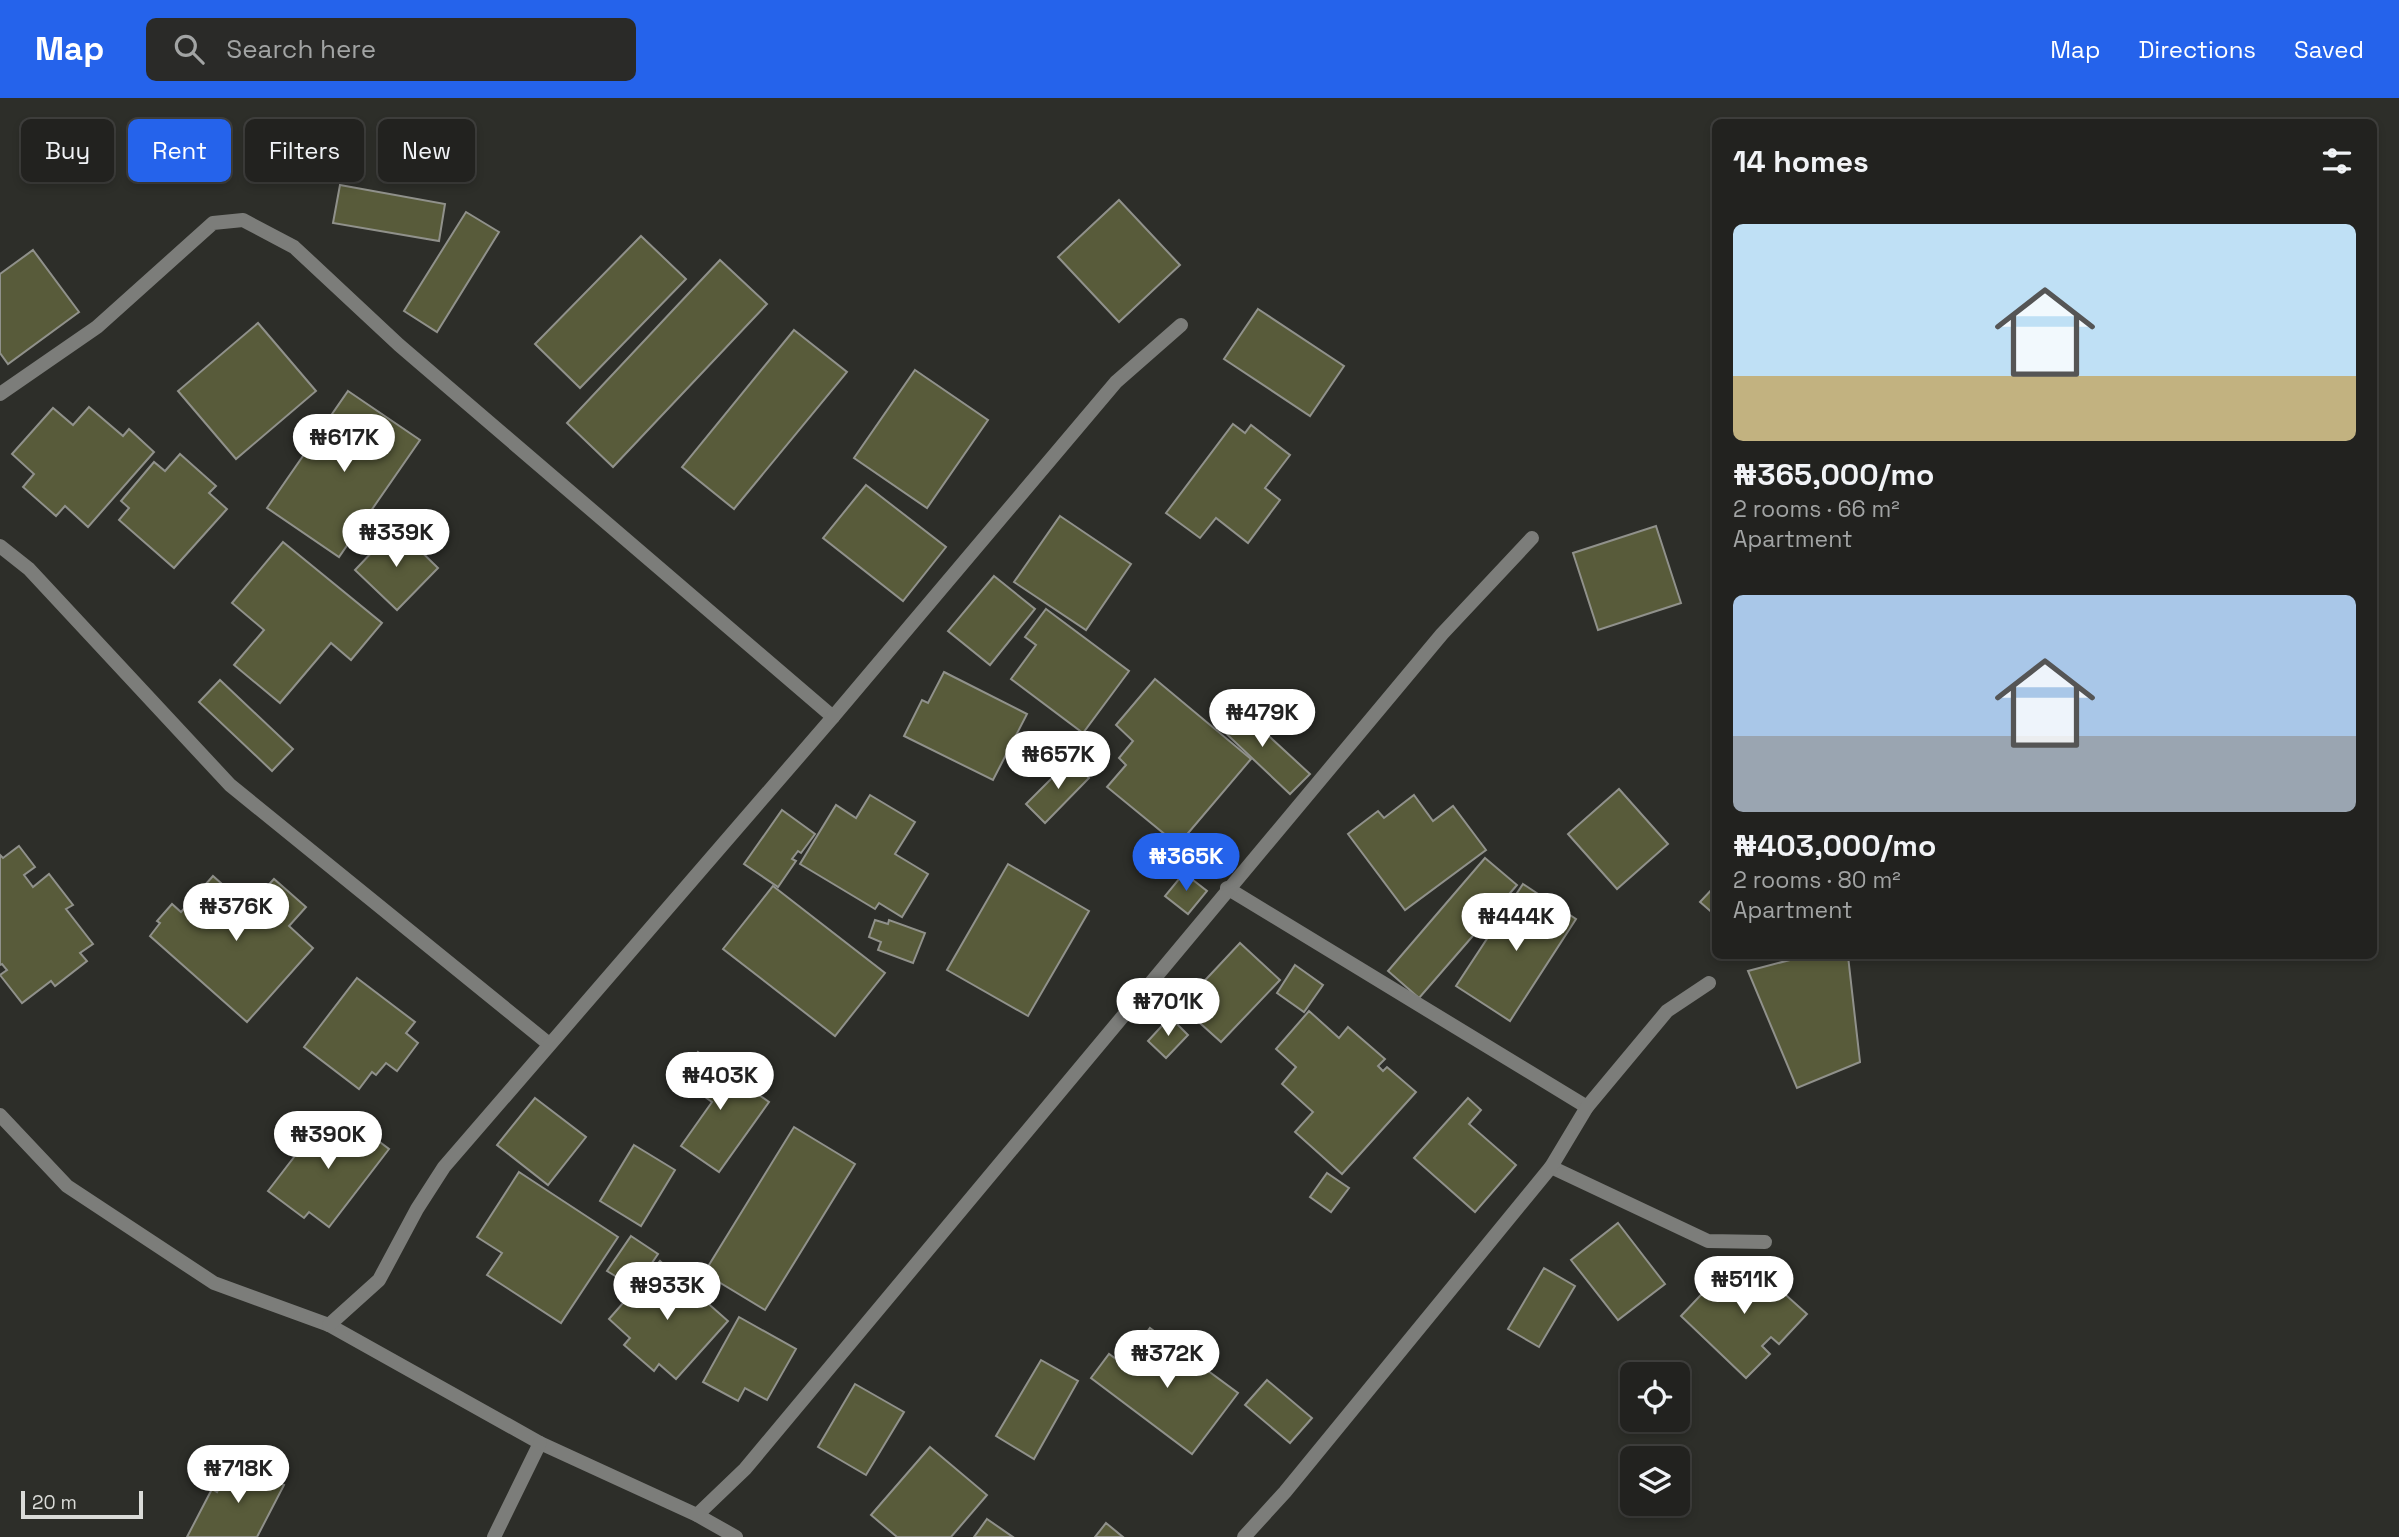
<!DOCTYPE html>
<meta charset="utf-8">
<style>
body{margin:0;font-family:"Space Grotesk",sans-serif;background:#2a2a28;color:#f1f3f6;height:100vh;display:flex;flex-direction:column;font-size:26px;white-space:nowrap}
*{box-sizing:border-box;margin:0}
p{font-size:23px;color:#a2a4a4}
.icon{flex:none;width:38px;height:38px;fill:none;stroke:currentColor;stroke-width:2;stroke-linecap:round;stroke-linejoin:round}
.map{position:relative;flex:1;overflow:hidden}
.panel{position:absolute;left:1712px;top:21px;width:665px;height:840px;display:flex;flex-direction:column;background:#22221f;border-radius:10px;box-shadow:0 4px 10px #0003,0 0 0 2px #3f3f3d}
.panel>*{flex:none}
.hud{position:absolute;left:21px;top:21px;width:665px;height:63px;display:flex;gap:14px}
.tools{position:absolute;left:1620px;top:1264px;display:grid;gap:14px}
.tools a{display:grid;place-items:center;width:70px;height:70px;border-radius:10px;background:#22221f;box-shadow:0 4px 10px #0003,0 0 0 2px #3f3f3d;font-size:35px}
.scale{position:absolute;left:21px;bottom:18px;width:122px;box-sizing:border-box;padding-left:7px;border:4px solid #dadbd8;border-top:0;font-size:19px;line-height:24px;white-space:nowrap;color:#dadbd8;-webkit-text-stroke:5px #2d2e29;paint-order:stroke}
.price{position:absolute;translate:-50% -60px;padding:0 16px;border-radius:24px;background:#fff;color:#222;font-size:23px;line-height:46px;filter:drop-shadow(0 2px 4px #0008)}
.price::after{content:'';position:absolute;left:50%;top:42px;width:21px;height:16px;margin-left:-10px;background:inherit;clip-path:polygon(0 0,100% 0,50% 100%)}
.price.active{background:#2563eb;color:#fff}
ul{padding:0;list-style:none}
li{display:grid;align-content:center;gap:14px;height:371px;padding:0 21px}
li span{display:grid;place-items:center;height:217px;border-radius:10px;color:#555}
li>.icon{margin-inline-start:auto}
span .icon{width:126px;height:126px;fill:#fffc;stroke-width:1}
li b{font-size:30px}
h2{display:flex;justify-content:space-between;align-items:center;height:84px;padding:0 21px;font-size:30px}
.tag{padding:0 24px;border-radius:10px;background:#22221f;box-shadow:0 4px 10px #0003,0 0 0 2px #3f3f3d;font-size:24px;line-height:63px}
.tag.active{background:#2563eb;color:#fff}
header{display:flex;align-items:center;gap:42px;box-sizing:border-box;height:98px;padding:0 35px;background:#2563eb;color:#fff}
header strong{font-size:33px}
nav{display:flex;gap:38px;margin-inline-start:auto;font-size:24px}
.search{width:490px;height:63px;background:#2a2a28;display:flex;align-items:center;gap:18px;box-sizing:border-box;padding:0 24px;border-radius:10px;color:#a2a4a4;font-size:26px}
.map>svg:first-child{display:block}
.building{fill:#585b3a;stroke:#90918b;stroke-width:2}
.lines{fill:none;stroke-linecap:round;stroke-linejoin:round}
.minor{stroke:#7c7d7a;stroke-width:14}
</style>
<header>
<strong>Map</strong>
<div class="search"><svg class="icon" aria-label="search" viewBox="0 0 24 24"><circle cx="10" cy="10" r="6"/><path d="M15 15l6 6"/></svg>Search here</div>
<nav><a>Map</a><a>Directions</a><a>Saved</a></nav>
</header>
<div class="map">
<svg width="2399" height="1439" viewBox="0 0 2399 1439">
<rect width="100%" height="100%" fill="#2d2e29"/>
<!-- building -->
<g class="building">
<path d="M340,87L445,106L439,143L333,125Z"/>
<path d="M1119,102L1180,167L1119,224L1058,159Z"/>
<path d="M466,114L499,134L437,234L404,213Z"/>
<path d="M641,138L686,181L580,290L535,246Z"/>
<path d="M33,152L79,214L8,266L0,255V176Z"/>
<path d="M720,162L767,206L613,369L567,325Z"/>
<path d="M1258,211L1344,268L1310,318L1224,261Z"/>
<path d="M258,225L316,293L236,361L178,293Z"/>
<path d="M794,232L847,274L734,411L682,369Z"/>
<path d="M915,272L988,322L927,410L854,360Z"/>
<path d="M348,293L420,342L339,459L267,410Z"/>
<path d="M89,309L123,338L129,331L154,354L88,429L65,408L56,418L23,389L34,376L12,356L53,310L73,327Z"/>
<path d="M1233,326L1245,335L1251,327L1290,357L1265,390L1280,402L1248,445L1216,420L1200,440L1166,415Z"/>
<path d="M180,356L216,388L209,395L227,411L174,470L119,422L129,410L121,403L154,364L165,373Z"/>
<path d="M866,387L946,449L903,503L823,440Z"/>
<path d="M1060,418L1131,466L1086,532L1014,484Z"/>
<path d="M1656,428L1681,505L1598,532L1573,455Z"/>
<path d="M396,429L438,470L397,512L355,472Z"/>
<path d="M283,444L382,525L351,562L331,545L280,605L234,567L264,532L232,505Z"/>
<path d="M994,478L1035,511L990,567L948,533Z"/>
<path d="M1046,511L1129,573L1083,635L1011,581L1036,547L1025,539Z"/>
<path d="M944,574L1027,616L993,682L904,638L922,602L928,605Z"/>
<path d="M1155,581L1251,661L1178,747L1107,689L1126,667L1119,660L1133,643L1116,627Z"/>
<path d="M220,582L293,651L272,673L199,604Z"/>
<path d="M1233,605L1310,676L1290,696L1215,625Z"/>
<path d="M1071,661L1089,680L1045,725L1026,706Z"/>
<path d="M1619,691L1668,746L1617,791L1568,736Z"/>
<path d="M870,697L915,724L895,756L928,776L902,819L879,805L875,811L800,766L836,707L856,720Z"/>
<path d="M1414,697L1433,723L1453,708L1486,752L1405,812L1348,736L1378,713L1384,720Z"/>
<path d="M782,712L815,736L801,755L798,753L792,761L796,763L778,789L744,766Z"/>
<path d="M19,748L35,769L24,777L33,789L49,776L73,807L66,811L93,846L80,855L87,863L55,888L51,883L22,905L0,877L7,872L2,866L0,867V757L3,760Z"/>
<path d="M1485,760L1517,787L1419,900L1388,873Z"/>
<path d="M1008,766L1089,813L1028,918L947,872Z"/>
<path d="M1184,775L1207,793L1188,816L1165,798Z"/>
<path d="M213,778L248,809L274,781L306,809L289,828L313,850L247,924L150,838L160,825L157,823L172,806L181,814Z"/>
<path d="M1523,786L1576,821L1510,923L1456,888Z"/>
<path d="M773,788L885,875L835,938L723,851Z"/>
<path d="M1715,788V817L1700,804Z"/>
<path d="M875,822L888,826L889,822L925,835L913,865L878,852L881,844L869,839Z"/>
<path d="M1240,845L1280,882L1221,944L1181,908Z"/>
<path d="M1805,858H1848L1860,964L1797,990L1748,873Z"/>
<path d="M1295,867L1323,887L1304,914L1277,895Z"/>
<path d="M357,880L415,924L406,935L418,945L397,973L386,965L376,977L372,974L359,991L304,949Z"/>
<path d="M1309,913L1339,940L1348,929L1385,961L1378,968L1383,973L1387,969L1416,994L1342,1076L1295,1034L1313,1014L1282,986L1296,969L1276,951Z"/>
<path d="M1170,919L1188,937L1166,960L1148,943Z"/>
<path d="M698,954L769,1004L719,1074L681,1048L712,1004L679,980Z"/>
<path d="M535,1000L586,1039L548,1087L497,1047Z"/>
<path d="M1468,1000L1481,1012L1469,1026L1516,1067L1475,1114L1414,1060Z"/>
<path d="M328,1015L356,1037L361,1030L389,1051L329,1129L309,1114L304,1120L268,1093Z"/>
<path d="M794,1029L855,1066L765,1212L704,1175Z"/>
<path d="M634,1047L675,1072L641,1128L600,1103Z"/>
<path d="M519,1074L618,1139L561,1225L487,1177L502,1155L477,1139Z"/>
<path d="M1327,1075L1349,1090L1331,1114L1310,1099Z"/>
<path d="M1618,1125L1665,1186L1618,1222L1571,1162Z"/>
<path d="M631,1138L658,1156L635,1190L607,1173Z"/>
<path d="M660,1163L728,1223L676,1281L659,1266L654,1273L624,1247L630,1240L609,1221Z"/>
<path d="M1731,1165L1750,1181L1763,1167L1782,1186L1778,1190L1807,1216L1779,1246L1771,1239L1762,1248L1770,1256L1746,1280L1681,1218Z"/>
<path d="M1544,1170L1575,1188L1539,1249L1508,1231Z"/>
<path d="M739,1219L796,1251L767,1302L745,1290L738,1303L703,1284Z"/>
<path d="M1150,1230L1238,1295L1192,1356L1091,1280L1109,1256L1123,1266Z"/>
<path d="M1041,1262L1078,1283L1034,1361L996,1338Z"/>
<path d="M1267,1282L1312,1320L1290,1345L1245,1307Z"/>
<path d="M855,1286L904,1314L866,1377L818,1349Z"/>
<path d="M930,1349L987,1397L951,1439H897L871,1417Z"/>
<path d="M234,1363L284,1387L257,1439H187L212,1391L217,1394Z"/>
<path d="M987,1421L1013,1439H974Z"/>
<path d="M1106,1425L1123,1439H1095Z"/>
</g>
<g class="lines">
<!-- minor -->
<g class="minor">
<path d="M0,296L97,229L213,125L243,122L294,149L399,247L833,619"/>
<path d="M0,448L29,471L230,687L549,946"/>
<path d="M1227,790L1587,1009"/>
<path d="M0,1017L67,1088L214,1185L329,1227L540,1345L697,1417L745,1371L1442,536L1532,440"/>
<path d="M1551,1069L1708,1143L1765,1144"/>
<path d="M329,1227L379,1182L417,1111L444,1069L833,619L1116,284L1181,227"/>
<path d="M697,1417L736,1439"/>
<path d="M494,1439L540,1345"/>
<path d="M1244,1439L1285,1394L1551,1069L1587,1009L1667,913L1709,885"/>
</g>
</g>
</svg>
<div class="tools">
<a><svg class="icon" aria-label="locate" viewBox="0 0 24 24"><circle cx="12" cy="12" r="6"/><path d="M12 2v4M12 18v4M2 12h4M18 12h4"/></svg></a>
<a><svg class="icon" aria-label="layers" viewBox="0 0 24 24"><path d="M12 4l9 5-9 5-9-5zM3 14l9 5 9-5"/></svg></a>
</div>
<div class="scale">20 m</div>
<b class="price" style="left:344px;top:376px">₦617K</b>
<b class="price" style="left:396px;top:471px">₦339K</b>
<b class="price" style="left:1262px;top:651px">₦479K</b>
<b class="price" style="left:1058px;top:693px">₦657K</b>
<b class="price active" style="left:1186px;top:795px">₦365K</b>
<b class="price" style="left:236px;top:845px">₦376K</b>
<b class="price" style="left:1516px;top:855px">₦444K</b>
<b class="price" style="left:1168px;top:940px">₦701K</b>
<b class="price" style="left:720px;top:1014px">₦403K</b>
<b class="price" style="left:328px;top:1073px">₦390K</b>
<b class="price" style="left:1744px;top:1218px">₦511K</b>
<b class="price" style="left:667px;top:1224px">₦933K</b>
<b class="price" style="left:1167px;top:1292px">₦372K</b>
<b class="price" style="left:238px;top:1407px">₦718K</b>
<div class="hud">
<a class="tag">Buy</a>
<a class="tag active">Rent</a>
<a class="tag">Filters</a>
<a class="tag">New</a>
</div>
<section class="panel">
<h2>14 homes<svg class="icon" aria-label="filters" viewBox="0 0 24 24"><path d="M4 7h16M4 17h16"/><circle cx="9" cy="7" r="2"/><circle cx="15" cy="17" r="2"/></svg></h2>
<ul>
<li><span style="background:linear-gradient(#bfe0f5 70%,#c2b280 0)"><svg class="icon" aria-label="home" viewBox="0 0 24 24"><path d="M3 11l9-7 9 7M6 9v11h12V9"/></svg></span><div><b>₦365,000/mo</b><p>2 rooms · 66 m²</p><p>Apartment</p></div></li>
<li><span style="background:linear-gradient(#a9c7e8 65%,#9aa5b1 0)"><svg class="icon" aria-label="home" viewBox="0 0 24 24"><path d="M3 11l9-7 9 7M6 9v11h12V9"/></svg></span><div><b>₦403,000/mo</b><p>2 rooms · 80 m²</p><p>Apartment</p></div></li>
</ul>
</section>
</div>
